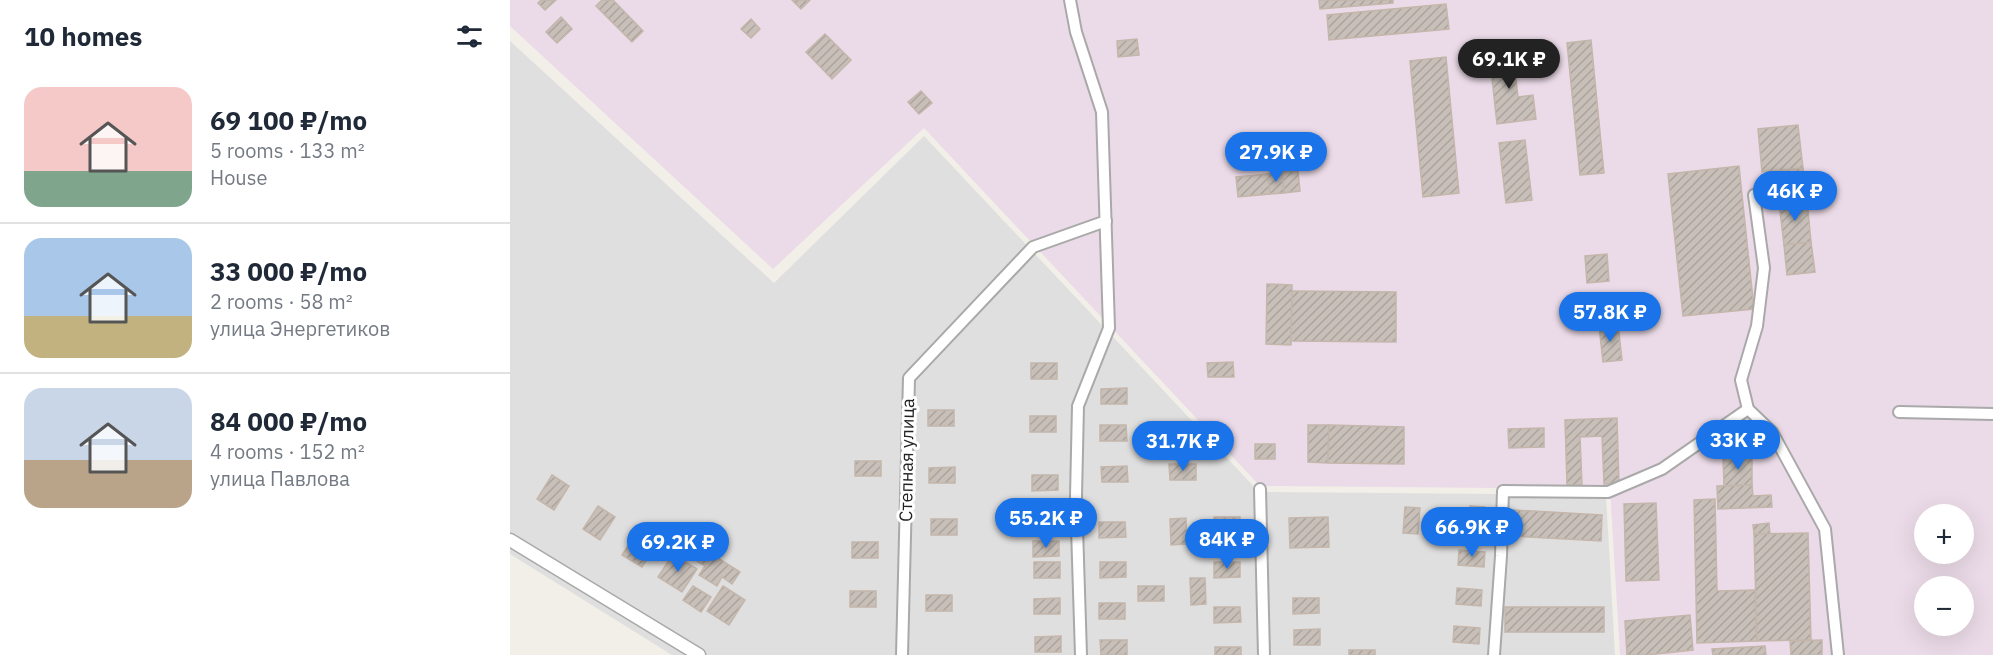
<!DOCTYPE html>
<meta charset="utf-8">
<style>
body{margin:0;font-family:"IBM Plex Sans",sans-serif;background:#f2f2f3;color:#1f2937;height:100vh;display:flex;flex-direction:column;font-size:22px;white-space:nowrap}
*{box-sizing:border-box;margin:0}
p{font-size:20px;color:#747a83}
.icon{flex:none;width:33px;height:33px;fill:none;stroke:currentColor;stroke-width:2;stroke-linecap:round;stroke-linejoin:round}
.map{position:relative;flex:1;overflow:hidden}
.details{display:flex;flex-direction:column;background:#fff;width:510px}
.details>*{flex:none}
.buttons{position:absolute;left:1404px;top:504px;display:grid;gap:12px}
.buttons a{display:grid;place-items:center;width:60px;height:60px;border-radius:50%;background:#fff;box-shadow:0 6px 24px #0002;font-size:30px}
.price{position:absolute;translate:-50% -51px;padding:0 14px;border-radius:21px;background:#1a73e8;color:#fff;font-size:20px;line-height:39px;filter:drop-shadow(0 2px 3px #0008)}
.price::after{content:'';position:absolute;left:50%;top:36px;width:18px;height:14px;margin-left:-9px;background:inherit;clip-path:polygon(0 0,100% 0,50% 100%)}
.price.selected{background:#222;color:#fff}
ul{padding:0;list-style:none}
li{display:flex;align-items:center;gap:18px;height:150px;padding:0 24px}
li+li{border-top:2px solid #e0e1e3}
li span{display:grid;place-items:center;flex:none;width:168px;height:120px;border-radius:18px;color:#555}
li>.icon{margin-inline-start:auto}
span .icon{width:72px;height:72px;fill:#fffc;stroke-width:1}
li b{font-size:26px}
h2{display:flex;justify-content:space-between;align-items:center;height:72px;padding:0 24px;font-size:26px}
main{display:flex;flex:1;min-height:0}
.map>svg:first-child{display:block}
.residential{fill:#e0dfdf}
.industrial{fill:#ebdbe8;fill-rule:evenodd}
.building{fill:url(#building-hatch);stroke:#c4b6ab;stroke-width:1.5}
.lines{fill:none;stroke-linecap:round;stroke-linejoin:round}
.minor-casing{stroke:#a9a9a9;stroke-width:14}
.tertiary-casing{stroke:#a9a9a9;stroke-width:15}
.minor{stroke:#fff;stroke-width:10}
.tertiary{stroke:#fff;stroke-width:12}
.labels{text-anchor:middle;stroke-width:6;stroke-linejoin:round;paint-order:stroke}
.street-label{font-size:18px;fill:#222;stroke:#fff}
</style>
<main>
<section class="details">
<h2>10 homes<svg class="icon" aria-label="filters" viewBox="0 0 24 24"><path d="M4 7h16M4 17h16"/><circle cx="9" cy="7" r="2"/><circle cx="15" cy="17" r="2"/></svg></h2>
<ul>
<li><span style="background:linear-gradient(#f6c9c9 70%,#7fa58c 0)"><svg class="icon" aria-label="home" viewBox="0 0 24 24"><path d="M3 11l9-7 9 7M6 9v11h12V9"/></svg></span><div><b>69 100 ₽/mo</b><p>5 rooms · 133 m²</p><p>House</p></div></li>
<li><span style="background:linear-gradient(#a9c7e8 65%,#c2b280 0)"><svg class="icon" aria-label="home" viewBox="0 0 24 24"><path d="M3 11l9-7 9 7M6 9v11h12V9"/></svg></span><div><b>33 000 ₽/mo</b><p>2 rooms · 58 m²</p><p>улица Энергетиков</p></div></li>
<li><span style="background:linear-gradient(#c9d6e8 60%,#b9a48a 0)"><svg class="icon" aria-label="home" viewBox="0 0 24 24"><path d="M3 11l9-7 9 7M6 9v11h12V9"/></svg></span><div><b>84 000 ₽/mo</b><p>4 rooms · 152 m²</p><p>улица Павлова</p></div></li>
</ul>
</section>
<div class="map">
<svg width="1483" height="655" viewBox="0 0 1483 655">
<defs>
<pattern id="building-hatch" width="6" height="6" patternUnits="userSpaceOnUse" patternTransform="scale(1.5)"><rect width="6" height="6" fill="#c7bfb8"/><path d="M-1 1l2-2M0 6l6-6M5 7l2-2" fill="none" stroke="#aba49e"/></pattern>
</defs>
<rect width="100%" height="100%" fill="#f2efe9"/>
<!-- residential -->
<path class="residential" d="M0,41L264,283L414,136L749,492L1096,495L1105,655H162L0,554Z"/>
<!-- industrial -->
<path class="industrial" d="M0,0H1483V655H1110L1100,489L750,486L414,128L263,269L0,26ZM1414,514H1454V554H1414ZM1414,586H1454V626H1414Z"/>
<!-- building -->
<g class="building">
<path d="M31,0H46L35,10L28,3Z"/>
<path d="M92,0H103L133,31L122,42L86,6Z"/>
<path d="M282,0H300L291,9Z"/>
<path d="M809,0H883V3L810,9Z"/>
<path d="M936,4L939,29L819,40L817,15Z"/>
<path d="M51,17L62,29L47,43L36,32Z"/>
<path d="M241,19L250,29L241,38L231,29Z"/>
<path d="M315,34L341,60L322,79L296,52Z"/>
<path d="M627,39L629,55L608,57L607,41Z"/>
<path d="M1081,40L1094,173L1070,175L1057,43Z"/>
<path d="M1002,48L1008,97L1023,95L1026,119L987,124L979,51Z"/>
<path d="M936,57L949,193L913,197L900,61Z"/>
<path d="M411,91L422,103L409,114L398,102Z"/>
<path d="M1288,125L1293,168L1252,172L1248,129Z"/>
<path d="M1015,140L1022,200L996,203L989,143Z"/>
<path d="M1229,166L1244,309L1173,316L1158,174Z"/>
<path d="M1293,168L1297,200L1269,203L1266,171Z"/>
<path d="M788,171L790,191L774,193L772,172Z"/>
<path d="M772,172L774,193L760,194L758,174Z"/>
<path d="M758,174L760,194L728,197L726,177Z"/>
<path d="M1297,200L1301,242L1274,245L1269,203Z"/>
<path d="M1301,242L1305,272L1277,275L1274,245Z"/>
<path d="M1097,254L1099,281L1077,283L1075,256Z"/>
<path d="M757,284L782,285L781,345L756,344Z"/>
<path d="M782,291L886,292V342L781,341Z"/>
<path d="M1108,324L1112,360L1093,362L1089,326Z"/>
<path d="M723,362L724,377H698L697,363Z"/>
<rect x="521" y="363" width="26" height="16"/>
<path d="M617,388V404H591V389Z"/>
<rect x="418" y="410" width="26" height="16"/>
<rect x="520" y="416" width="26" height="16"/>
<path d="M1107,418L1109,484H1094L1092,436L1070,437L1072,485H1057L1055,420Z"/>
<path d="M590,425H616L617,441H590Z"/>
<path d="M798,425H819L818,463L798,462Z"/>
<path d="M819,425L894,427V464L818,463Z"/>
<path d="M1034,428V447L999,448L998,429Z"/>
<path d="M1241,434L1242,456L1213,457V435Z"/>
<rect x="745" y="444" width="20" height="15"/>
<path d="M1242,456V485L1214,486L1213,457Z"/>
<rect x="345" y="461" width="26" height="15"/>
<path d="M659,464H686V480H660Z"/>
<path d="M617,466L618,482H592L591,467Z"/>
<path d="M445,467V483H419V468Z"/>
<path d="M42,475L59,486L44,510L27,499Z"/>
<path d="M522,475H548V490L522,491Z"/>
<path d="M1242,485L1243,496L1261,495L1262,507L1208,509L1207,486Z"/>
<path d="M1205,499L1207,591L1245,590L1247,641L1187,643L1184,500Z"/>
<path d="M1146,503L1149,580L1116,581L1114,504Z"/>
<path d="M88,506L105,517L90,540L73,529Z"/>
<path d="M960,506L975,507L973,533L958,532Z"/>
<path d="M895,507L910,508L908,534L893,533Z"/>
<path d="M1003,510L1092,515L1091,541L1001,536Z"/>
<rect x="704" y="517" width="26" height="16"/>
<path d="M818,517L819,547L780,548L779,518Z"/>
<path d="M676,518L677,544L661,545L660,519Z"/>
<rect x="421" y="519" width="26" height="16"/>
<path d="M523,520H549L550,536H523Z"/>
<path d="M589,522H615L616,537L589,538Z"/>
<path d="M1259,523L1260,534H1244L1243,525Z"/>
<path d="M1298,533L1301,640L1247,641L1244,534Z"/>
<path d="M125,535L145,547L132,567L112,555Z"/>
<path d="M523,541H549V556L523,557Z"/>
<rect x="342" y="542" width="26" height="16"/>
<path d="M189,546L230,572L222,584L212,577L207,586L189,575L195,566L182,558Z"/>
<path d="M949,550L975,552L974,567L948,565Z"/>
<path d="M163,554L187,569L172,592L148,577Z"/>
<rect x="524" y="562" width="26" height="16"/>
<path d="M590,562H616V577L590,578Z"/>
<path d="M704,562H730V577L704,578Z"/>
<path d="M680,578H695L696,604L681,605Z"/>
<path d="M183,586L201,597L191,612L173,600Z"/>
<path d="M213,586L235,600L219,625L197,611Z"/>
<rect x="628" y="586" width="26" height="15"/>
<path d="M947,588L972,590L971,606L946,604Z"/>
<rect x="340" y="591" width="26" height="16"/>
<rect x="416" y="595" width="26" height="16"/>
<path d="M550,598V614H524V599Z"/>
<path d="M783,598H809V613L783,614Z"/>
<rect x="589" y="603" width="26" height="16"/>
<path d="M704,607H730L731,622L704,623Z"/>
<rect x="995" y="607" width="99" height="25"/>
<path d="M1180,615L1183,650L1137,655H1117L1115,621Z"/>
<path d="M944,626L970,628L969,644L943,642Z"/>
<path d="M810,629V645H784V630Z"/>
<path d="M551,636V652H525V637Z"/>
<path d="M590,640H617V655H591Z"/>
<path d="M1312,640V655H1281L1280,641Z"/>
<path d="M1255,646L1256,655H1203L1202,649Z"/>
<rect x="705" y="647" width="26" height="8"/>
<rect x="839" y="650" width="26" height="5"/>
</g>
<g class="lines">
<defs>
<g id="minor">
<path d="M560,0L566,32L592,112L599,328L568,406L566,496L571,655"/>
<path d="M1244,195L1254,268L1247,326L1231,380L1238,409L1262,432L1315,529L1328,655"/>
<path d="M1389,412L1483,414"/>
<path d="M750,489L754,655"/>
<path d="M392,655L399,378L523,247L596,221"/>
<path d="M984,655L991,556L993,491L1098,492L1152,469L1238,409"/>
</g>
<path id="tertiary" d="M0,540L189,655"/>
</defs>
<!-- minor casing -->
<use href="#minor" class="minor-casing"/>
<!-- tertiary casing -->
<use href="#tertiary" class="tertiary-casing"/>
<!-- minor -->
<use href="#minor" class="minor"/>
<!-- tertiary -->
<use href="#tertiary" class="tertiary"/>
</g>
<g class="labels">
<!-- street labels -->
<g class="street-label">
<text transform="translate(397 460) rotate(-89)" y="6">Степная улица</text>
</g>
</g>
</svg>
<div class="buttons">
<a>+</a>
<a>−</a>
</div>
<b class="price selected" style="left:999px;top:90px">69.1K ₽</b>
<b class="price" style="left:766px;top:183px">27.9K ₽</b>
<b class="price" style="left:1285px;top:222px">46K ₽</b>
<b class="price" style="left:1100px;top:343px">57.8K ₽</b>
<b class="price" style="left:1228px;top:471px">33K ₽</b>
<b class="price" style="left:673px;top:472px">31.7K ₽</b>
<b class="price" style="left:536px;top:549px">55.2K ₽</b>
<b class="price" style="left:962px;top:558px">66.9K ₽</b>
<b class="price" style="left:717px;top:570px">84K ₽</b>
<b class="price" style="left:168px;top:573px">69.2K ₽</b>
</div>
</main>
